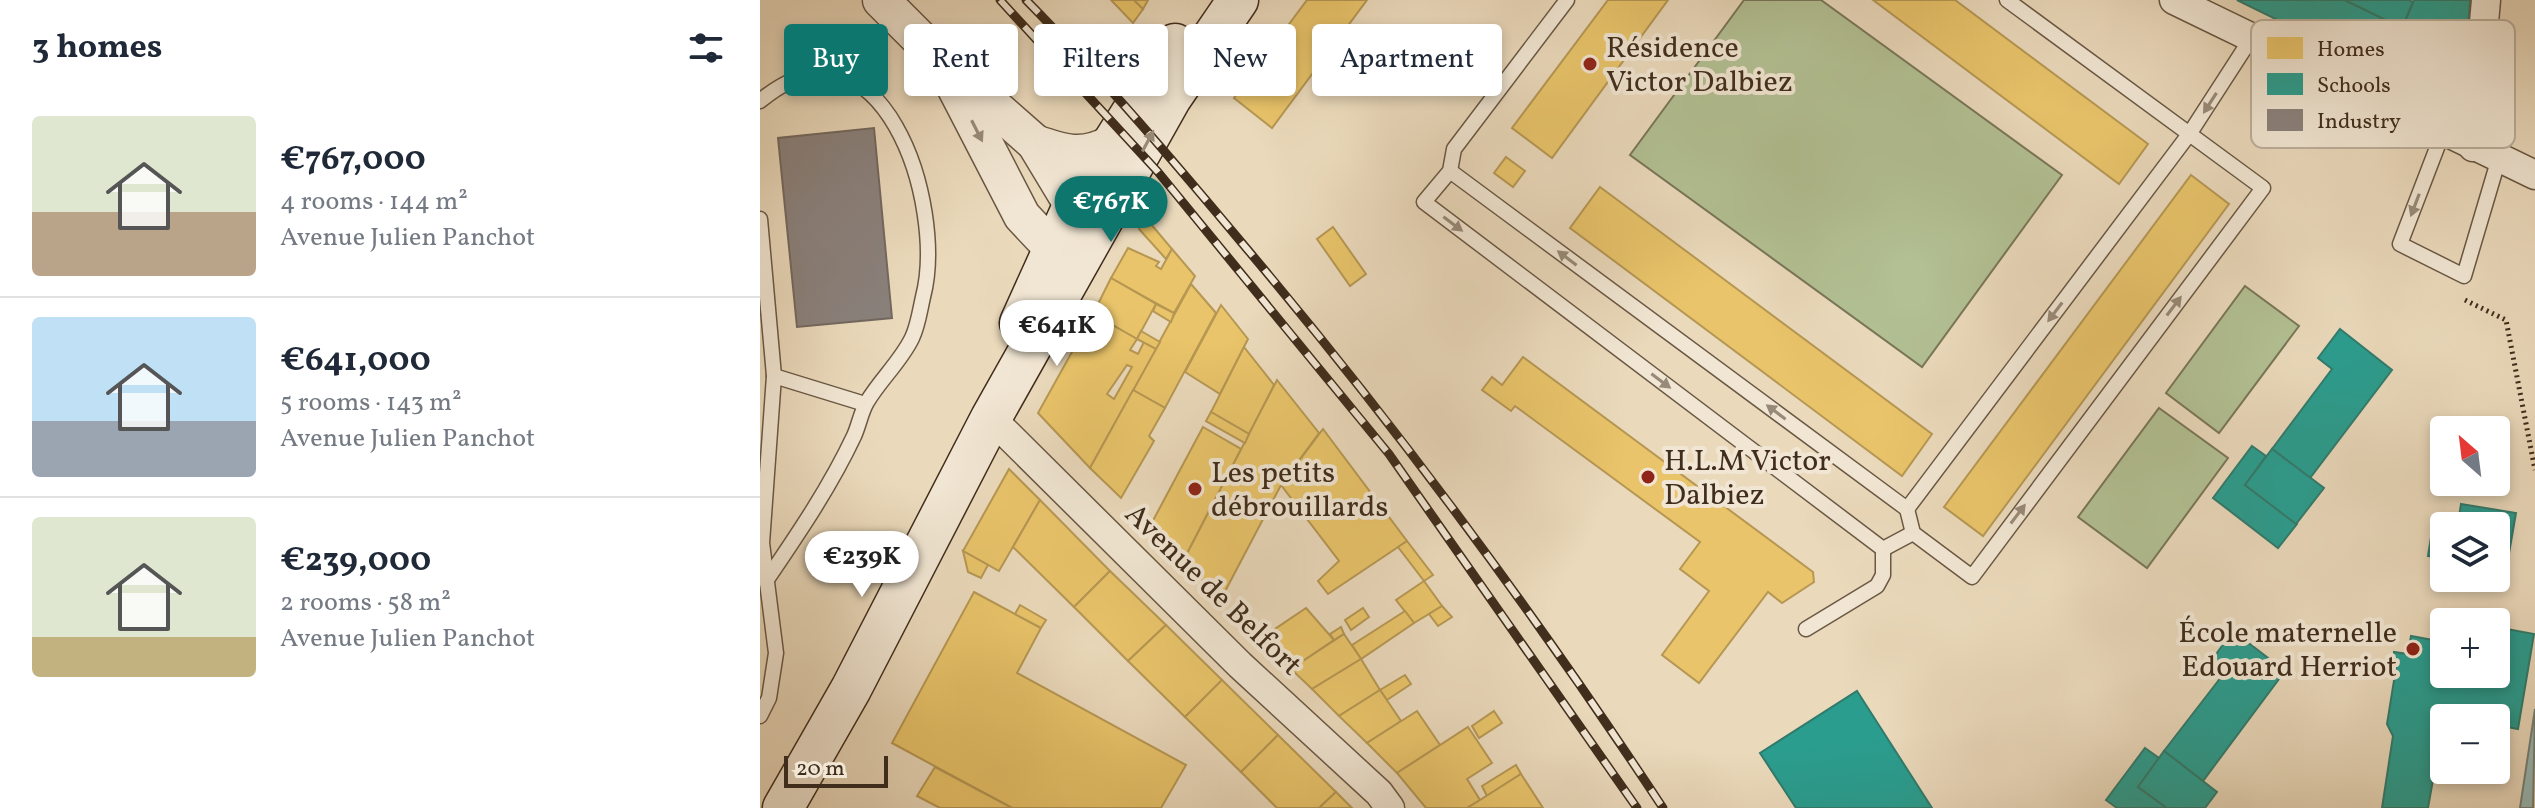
<!DOCTYPE html>
<meta charset="utf-8">
<style>
body{margin:0;font-family:Vollkorn,serif;background:#f6f6f7;color:#1f2937;height:100vh;display:flex;flex-direction:column;font-size:30px;white-space:nowrap}
*{box-sizing:border-box;margin:0}
p{font-size:26px;color:#747a83}
.icon{flex:none;width:44px;height:44px;fill:none;stroke:currentColor;stroke-width:2;stroke-linecap:round;stroke-linejoin:round}
.map{position:relative;flex:1;overflow:hidden}
.details{display:flex;flex-direction:column;background:#fff;width:760px}
.details>*{flex:none}
.guide{position:absolute;left:24px;top:24px;width:760px;height:72px;display:flex;gap:16px}
.needle{width:52px;rotate:332deg}
.buttons{position:absolute;left:1670px;top:416px;display:grid;gap:16px}
.buttons a{display:grid;place-items:center;width:80px;height:80px;border-radius:8px;background:#fff;box-shadow:0 4px 12px #0003;font-size:40px}
.scale{position:absolute;left:24px;bottom:20px;width:104px;box-sizing:border-box;padding-left:8px;border:4px solid #402d1c;border-top:0;font-size:22px;line-height:28px;white-space:nowrap;color:#402d1c;-webkit-text-stroke:6px #f1e6d3;paint-order:stroke}
.price{position:absolute;translate:-50% -68px;padding:0 18px;border-radius:28px;background:#fff;color:#222;font-size:26px;line-height:52px;filter:drop-shadow(0 2px 4px #0008)}
.price::after{content:'';position:absolute;left:50%;top:48px;width:24px;height:18px;margin-left:-12px;background:inherit;clip-path:polygon(0 0,100% 0,50% 100%)}
.price.current{background:#0f766e;color:#fff}
ul{padding:0;list-style:none}
li{display:flex;align-items:center;gap:24px;height:200px;padding:0 32px}
li+li{border-top:2px solid #e0e1e3}
li span{display:grid;place-items:center;flex:none;width:224px;height:160px;border-radius:8px;color:#555}
li>.icon{margin-inline-start:auto}
span .icon{width:96px;height:96px;fill:#fffc;stroke-width:1}
li b{font-size:34px}
h2{display:flex;justify-content:space-between;align-items:center;height:96px;padding:0 32px;font-size:34px}
.pill{padding:0 28px;border-radius:8px;background:#fff;box-shadow:0 4px 12px #0003;font-size:28px;line-height:72px}
.pill.current{background:#0f766e;color:#fff}
main{display:flex;flex:1;min-height:0}
.map>svg:first-child{display:block}
.green{fill:#b2c093;stroke:#797658;stroke-width:2}
.water{fill:#98b9b6;stroke:#758178;stroke-width:2}
.homes{fill:#e9c46a;stroke:#b69753;stroke-width:2;fill-rule:evenodd}
.schools{fill:#2a9d8f;stroke:#317b6c;stroke-width:2}
.industry{fill:#8a817c;stroke:#74685f;stroke-width:2}
.lines{fill:none;stroke-linecap:round;stroke-linejoin:round}
.service-casing{stroke:#6a5844;stroke-width:17}
.minor-casing{stroke:#6a5844;stroke-width:31}
.tertiary-casing{stroke:#6a5844;stroke-width:39}
.secondary-casing{stroke:#402d1c;stroke-width:43}
.path{stroke:#402d1c;stroke-width:5;stroke-dasharray:2 4;stroke-linecap:butt}
.service{stroke:#f1e6d3;stroke-width:14}
.minor{stroke:#f1e6d3;stroke-width:28}
.tertiary{stroke:#f1e6d3;stroke-width:36}
.secondary{stroke:#f1e6d3;stroke-width:40}
.rail-casing{stroke:#402d1c;stroke-width:9}
.rail{stroke:#f1e6d3;stroke-width:6;stroke-dasharray:18;stroke-linecap:butt}
.oneway{fill:#988a78}
.poi-dot{fill:#8f2418;stroke:#f1e6d3;stroke-width:3}
.labels{text-anchor:middle;stroke-width:8;stroke-linejoin:round;paint-order:stroke}
.poi-label{font-size:30px;fill:#402d1c;stroke:#f1e6d3;text-anchor:start}
.street-label{font-size:30px;fill:#402d1c;stroke:#f1e6d3}
.key{fill:#f1e6d3;stroke:#bcae9c;stroke-width:2}
.key-label{font-size:22px;fill:#402d1c}
</style>
<main>
<section class="details">
<h2>3 homes<svg class="icon" aria-label="filters" viewBox="0 0 24 24"><path d="M4 7h16M4 17h16"/><circle cx="9" cy="7" r="2"/><circle cx="15" cy="17" r="2"/></svg></h2>
<ul>
<li><span style="background:linear-gradient(#dfe7d0 60%,#b9a48a 0)"><svg class="icon" aria-label="home" viewBox="0 0 24 24"><path d="M3 11l9-7 9 7M6 9v11h12V9"/></svg></span><div><b>€767,000</b><p>4 rooms · 144 m²</p><p>Avenue Julien Panchot</p></div></li>
<li><span style="background:linear-gradient(#bfe0f5 65%,#9aa5b1 0)"><svg class="icon" aria-label="home" viewBox="0 0 24 24"><path d="M3 11l9-7 9 7M6 9v11h12V9"/></svg></span><div><b>€641,000</b><p>5 rooms · 143 m²</p><p>Avenue Julien Panchot</p></div></li>
<li><span style="background:linear-gradient(#dfe7d0 75%,#c2b280 0)"><svg class="icon" aria-label="home" viewBox="0 0 24 24"><path d="M3 11l9-7 9 7M6 9v11h12V9"/></svg></span><div><b>€239,000</b><p>2 rooms · 58 m²</p><p>Avenue Julien Panchot</p></div></li>
</ul>
</section>
<div class="map">
<svg width="1775" height="808" viewBox="0 0 1775 808">
<rect width="100%" height="100%" fill="#ead9bb"/>
<filter id="stains"><feTurbulence type="fractalNoise" baseFrequency=".0025" numOctaves="4"/><feColorMatrix values="0 0 0 0 .2 0 0 0 0 .09 0 0 0 0 .02 0 0 0 .5 -.17"/></filter>
<radialGradient id="worn" r=".72"><stop offset=".6" stop-color="#630" stop-opacity="0"/><stop offset="1" stop-color="#630" stop-opacity=".3"/></radialGradient>
<!-- green -->
<g class="green">
<path d="M984,0H1061L1302,175L1162,367L870,155Z"/>
<path d="M1485,286L1539,326L1459,433L1406,393Z"/>
<path d="M1399,408L1468,458L1387,568L1318,517Z"/>
</g>
<!-- water -->
<path class="water" d="M1775,709L1773,808H1760Z"/>
<!-- homes -->
<g class="homes">
<path d="M351,0H374L383,9L373,23Z"/>
<path d="M374,0H388L383,9Z"/>
<path d="M547,0H607L512,128L474,98Z"/>
<path d="M848,0H908L792,158L752,128Z"/>
<path d="M1113,0H1195L1388,144L1359,184Z"/>
<path d="M746,157L765,171L753,187L734,173Z"/>
<path d="M1431,175L1469,204L1223,536L1184,507Z"/>
<path d="M840,187L1172,434L1142,476L810,228Z"/>
<path d="M385,217L412,249L406,259L379,229Z"/>
<path d="M573,227L606,274L590,286L557,239Z"/>
<path d="M368,248L399,262L396,266L401,269L412,249L435,276L414,313L351,278Z"/>
<path d="M351,278L396,304L377,339L333,314Z"/>
<path d="M431,284L456,313L405,408L373,390Z"/>
<path d="M396,304L414,313L411,322L393,311Z"/>
<path d="M461,305L488,339L460,394L425,372Z"/>
<path d="M333,314L377,339L370,350L378,354L384,342L396,349L330,468L278,413ZM367,365L372,367L354,399L347,394Z"/>
<path d="M381,331L400,342L396,349L377,339Z"/>
<path d="M484,347L514,385L489,434L451,412Z"/>
<path d="M763,357L1053,572L1054,582L1022,603L1008,592L939,683L902,655L949,591L920,569L940,542L755,406L751,411L722,390L732,377L742,385Z"/>
<path d="M517,380L559,433L521,485L461,599L423,561Z"/>
<path d="M373,390L405,408L389,436L394,441L361,498L330,468Z"/>
<path d="M451,412L489,434L485,443L446,421Z"/>
<path d="M443,427L481,449L423,561L389,528Z"/>
<path d="M563,429L647,541L568,594L558,581L579,561L521,485Z"/>
<path d="M249,469L280,500L239,571L203,551Z"/>
<path d="M280,500L350,571L314,607L253,547Z"/>
<path d="M647,541L673,575L664,581L638,547Z"/>
<path d="M203,551L228,565L221,578L208,572Z"/>
<path d="M350,571L406,625L368,661L314,607Z"/>
<path d="M664,581L682,606L654,623L636,600Z"/>
<path d="M214,592L281,628L257,673L426,765L401,808H252L132,743Z"/>
<path d="M260,605L286,620L281,628L255,614Z"/>
<path d="M682,606L692,617L678,626L669,614Z"/>
<path d="M546,608L574,640L531,669L500,639Z"/>
<path d="M603,608L609,617L591,630L585,620Z"/>
<path d="M645,611L654,623L601,659L592,645Z"/>
<path d="M406,625L462,680L425,717L368,661Z"/>
<path d="M581,627L584,634L574,640L570,634Z"/>
<path d="M584,634L601,659L552,689L531,669Z"/>
<path d="M601,659L620,690L579,716L552,689Z"/>
<path d="M645,675L651,684L627,700L620,690Z"/>
<path d="M462,680L518,735L481,772L425,717Z"/>
<path d="M620,690L641,721L607,743L579,716Z"/>
<path d="M657,711L680,745L637,773L607,743Z"/>
<path d="M734,711L742,723L719,738L712,726Z"/>
<path d="M708,727L732,763L707,779L720,800L707,808H666L637,773Z"/>
<path d="M518,735L576,792L559,808H517L481,772Z"/>
<path d="M756,765L761,774L727,796L722,786Z"/>
<path d="M175,767L252,808H180L157,796Z"/>
<path d="M761,774L783,808H707L720,800Z"/>
<path d="M576,792L592,808H559Z"/>
</g>
<!-- schools -->
<g class="schools">
<path d="M1477,0H1585L1642,28L1654,0H1710L1704,88L1684,102Z"/>
<path d="M1585,0H1649L1653,2L1642,28Z"/>
<path d="M1580,329L1632,370L1550,478L1512,449L1572,369L1558,358Z"/>
<path d="M1492,446L1506,456L1485,485L1537,524L1518,548L1453,498Z"/>
<path d="M1512,449L1564,488L1536,524L1485,485Z"/>
<path d="M1701,504L1756,513L1743,588L1697,580L1736,578V526H1684V559L1668,556L1674,519L1698,523Z"/>
<path d="M1736,627L1774,634L1758,729L1736,725V718H1720V715L1710,713L1702,718H1684L1668,808H1622L1633,736L1627,724L1637,662L1633,661L1634,652L1648,654L1651,636L1684,642V674H1736Z"/>
<path d="M1473,631L1525,671L1443,781L1404,751L1465,672L1451,661Z"/>
<path d="M1097,691L1172,808H1036L1000,753Z"/>
<path d="M1385,748L1399,758L1378,787L1407,808H1357L1346,800Z"/>
<path d="M1404,751L1457,792L1445,808H1407L1378,787Z"/>
</g>
<!-- industry -->
<path class="industry" d="M114,128L132,318L37,327L18,138Z"/>
<g class="lines">
<defs>
<g id="service">
<path d="M807,0L694,149L690,171L664,202L1123,549"/>
<path d="M0,101C121,0 187,205 163,297C160,310 158,326 152,338C141,361 120,380 107,402C101,412 99,425 94,436C70,487 38,534 6,581"/>
<path d="M1683,132L1640,244L1704,276L1739,158"/>
<path d="M690,171L1147,509L1153,533L1212,577L1503,188L1247,0"/>
<path d="M0,219L14,376L2,543L16,653L9,698L0,716"/>
<path d="M14,376L105,404"/>
<path d="M1147,509L1430,133L1492,37"/>
<path d="M1123,549L1153,533"/>
<path d="M1046,629L1117,586L1123,575V549"/>
</g>
<g id="minor">
<path d="M1414,0L1775,175"/>
<path d="M1713,147L1726,0"/>
<path d="M231,418L480,665L619,793L630,808"/>
</g>
<g id="tertiary">
<path d="M121,0L182,61L275,143L313,206L323,231"/>
<path d="M188,73L262,216L294,250L315,237"/>
<path d="M275,143C303,153 323,159 350,144"/>
</g>
<g id="secondary">
<path d="M260,323L313,206L415,44"/>
<path d="M23,808L91,689L231,418L411,98L478,0"/>
</g>
</defs>
<!-- service casing -->
<use href="#service" class="service-casing"/>
<!-- minor casing -->
<use href="#minor" class="minor-casing"/>
<!-- tertiary casing -->
<use href="#tertiary" class="tertiary-casing"/>
<!-- secondary casing -->
<use href="#secondary" class="secondary-casing"/>
<!-- path -->
<path class="path" d="M1705,300L1746,320L1775,470"/>
<!-- service -->
<use href="#service" class="service"/>
<!-- minor -->
<use href="#minor" class="minor"/>
<!-- tertiary -->
<use href="#tertiary" class="tertiary"/>
<!-- secondary -->
<use href="#secondary" class="secondary"/>
<defs>
<g id="rail">
<path d="M240,0L398,172L629,454L877,808"/>
<path d="M266,0C344,79 416,164 487,249C637,427 775,614 903,808"/>
</g>
</defs>
<!-- rail casing -->
<use href="#rail" class="rail-casing"/>
<!-- rail -->
<use href="#rail" class="rail"/>
</g>
<!-- one-way arrows -->
<defs><path id="oneway-solid" d="M-6-.8H1V-3.2L6.5 0L1 3.2V.8H-6Z" transform="scale(2)"/></defs>
<g class="oneway">
<use href="#oneway-solid" transform="translate(1450 103) rotate(123)"/>
<use href="#oneway-solid" transform="translate(217 131) rotate(63)"/>
<use href="#oneway-solid" transform="translate(388 141) rotate(-62)"/>
<use href="#oneway-solid" transform="translate(1655 205) rotate(111)"/>
<use href="#oneway-solid" transform="translate(693 224) rotate(37)"/>
<use href="#oneway-solid" transform="translate(807 258) rotate(-143)"/>
<use href="#oneway-solid" transform="translate(1414 306) rotate(-53)"/>
<use href="#oneway-solid" transform="translate(1295 312) rotate(127)"/>
<use href="#oneway-solid" transform="translate(901 381) rotate(37)"/>
<use href="#oneway-solid" transform="translate(1016 412) rotate(-143)"/>
<use href="#oneway-solid" transform="translate(1258 514) rotate(-53)"/>
</g>
<!-- markers -->
<g class="poi-dot">
<circle cx="830" cy="64" r="8"/>
<circle cx="888" cy="477" r="8"/>
<circle cx="435" cy="489" r="8"/>
<circle cx="1653" cy="649" r="8"/>
</g>
<g class="labels">
<!-- poi labels -->
<g class="poi-label">
<text x="846" y="57">Résidence<tspan x="846" dy="34">Victor Dalbiez</tspan></text>
<text x="904" y="470">H.L.M Victor<tspan x="904" dy="34">Dalbiez</tspan></text>
<text x="451" y="482">Les petits<tspan x="451" dy="34">débrouillards</tspan></text>
<text x="1637" y="642" text-anchor="end">École maternelle<tspan x="1637" dy="34">Edouard Herriot</tspan></text>
</g>
<!-- street labels -->
<g class="street-label">
<text transform="translate(454 589) rotate(44)" y="10">Avenue de Belfort</text>
</g>
</g>
<!-- legend -->
<rect x="1491" y="20" width="264" height="128" rx="12" class="key"/>
<rect x="1507" y="37" width="36" height="22" fill="#e9c46a"/>
<rect x="1507" y="73" width="36" height="22" fill="#2a9d8f"/>
<rect x="1507" y="109" width="36" height="22" fill="#8a817c"/>
<g class="key-label">
<text x="1557" y="56">Homes</text>
<text x="1557" y="92">Schools</text>
<text x="1557" y="128">Industry</text>
</g>
<rect width="100%" height="100%" filter="url(#stains)"/>
<rect width="100%" height="100%" fill="url(#worn)"/>
</svg>
<div class="buttons">
<a><svg class="needle" viewBox="-14 -14 28 28"><path d="M0-13l5 13h-10z" fill="#e53935"/><path d="M0 13l5-13h-10z" fill="#747a83"/></svg></a>
<a><svg class="icon" aria-label="layers" viewBox="0 0 24 24"><path d="M12 4l9 5-9 5-9-5zM3 14l9 5 9-5"/></svg></a>
<a>+</a>
<a>−</a>
</div>
<div class="scale">20 m</div>
<b class="price current" style="left:351px;top:244px">€767K</b>
<b class="price" style="left:297px;top:368px">€641K</b>
<b class="price" style="left:102px;top:599px">€239K</b>
<div class="guide">
<a class="pill current">Buy</a>
<a class="pill">Rent</a>
<a class="pill">Filters</a>
<a class="pill">New</a>
<a class="pill">Apartment</a>
</div>
</div>
</main>
